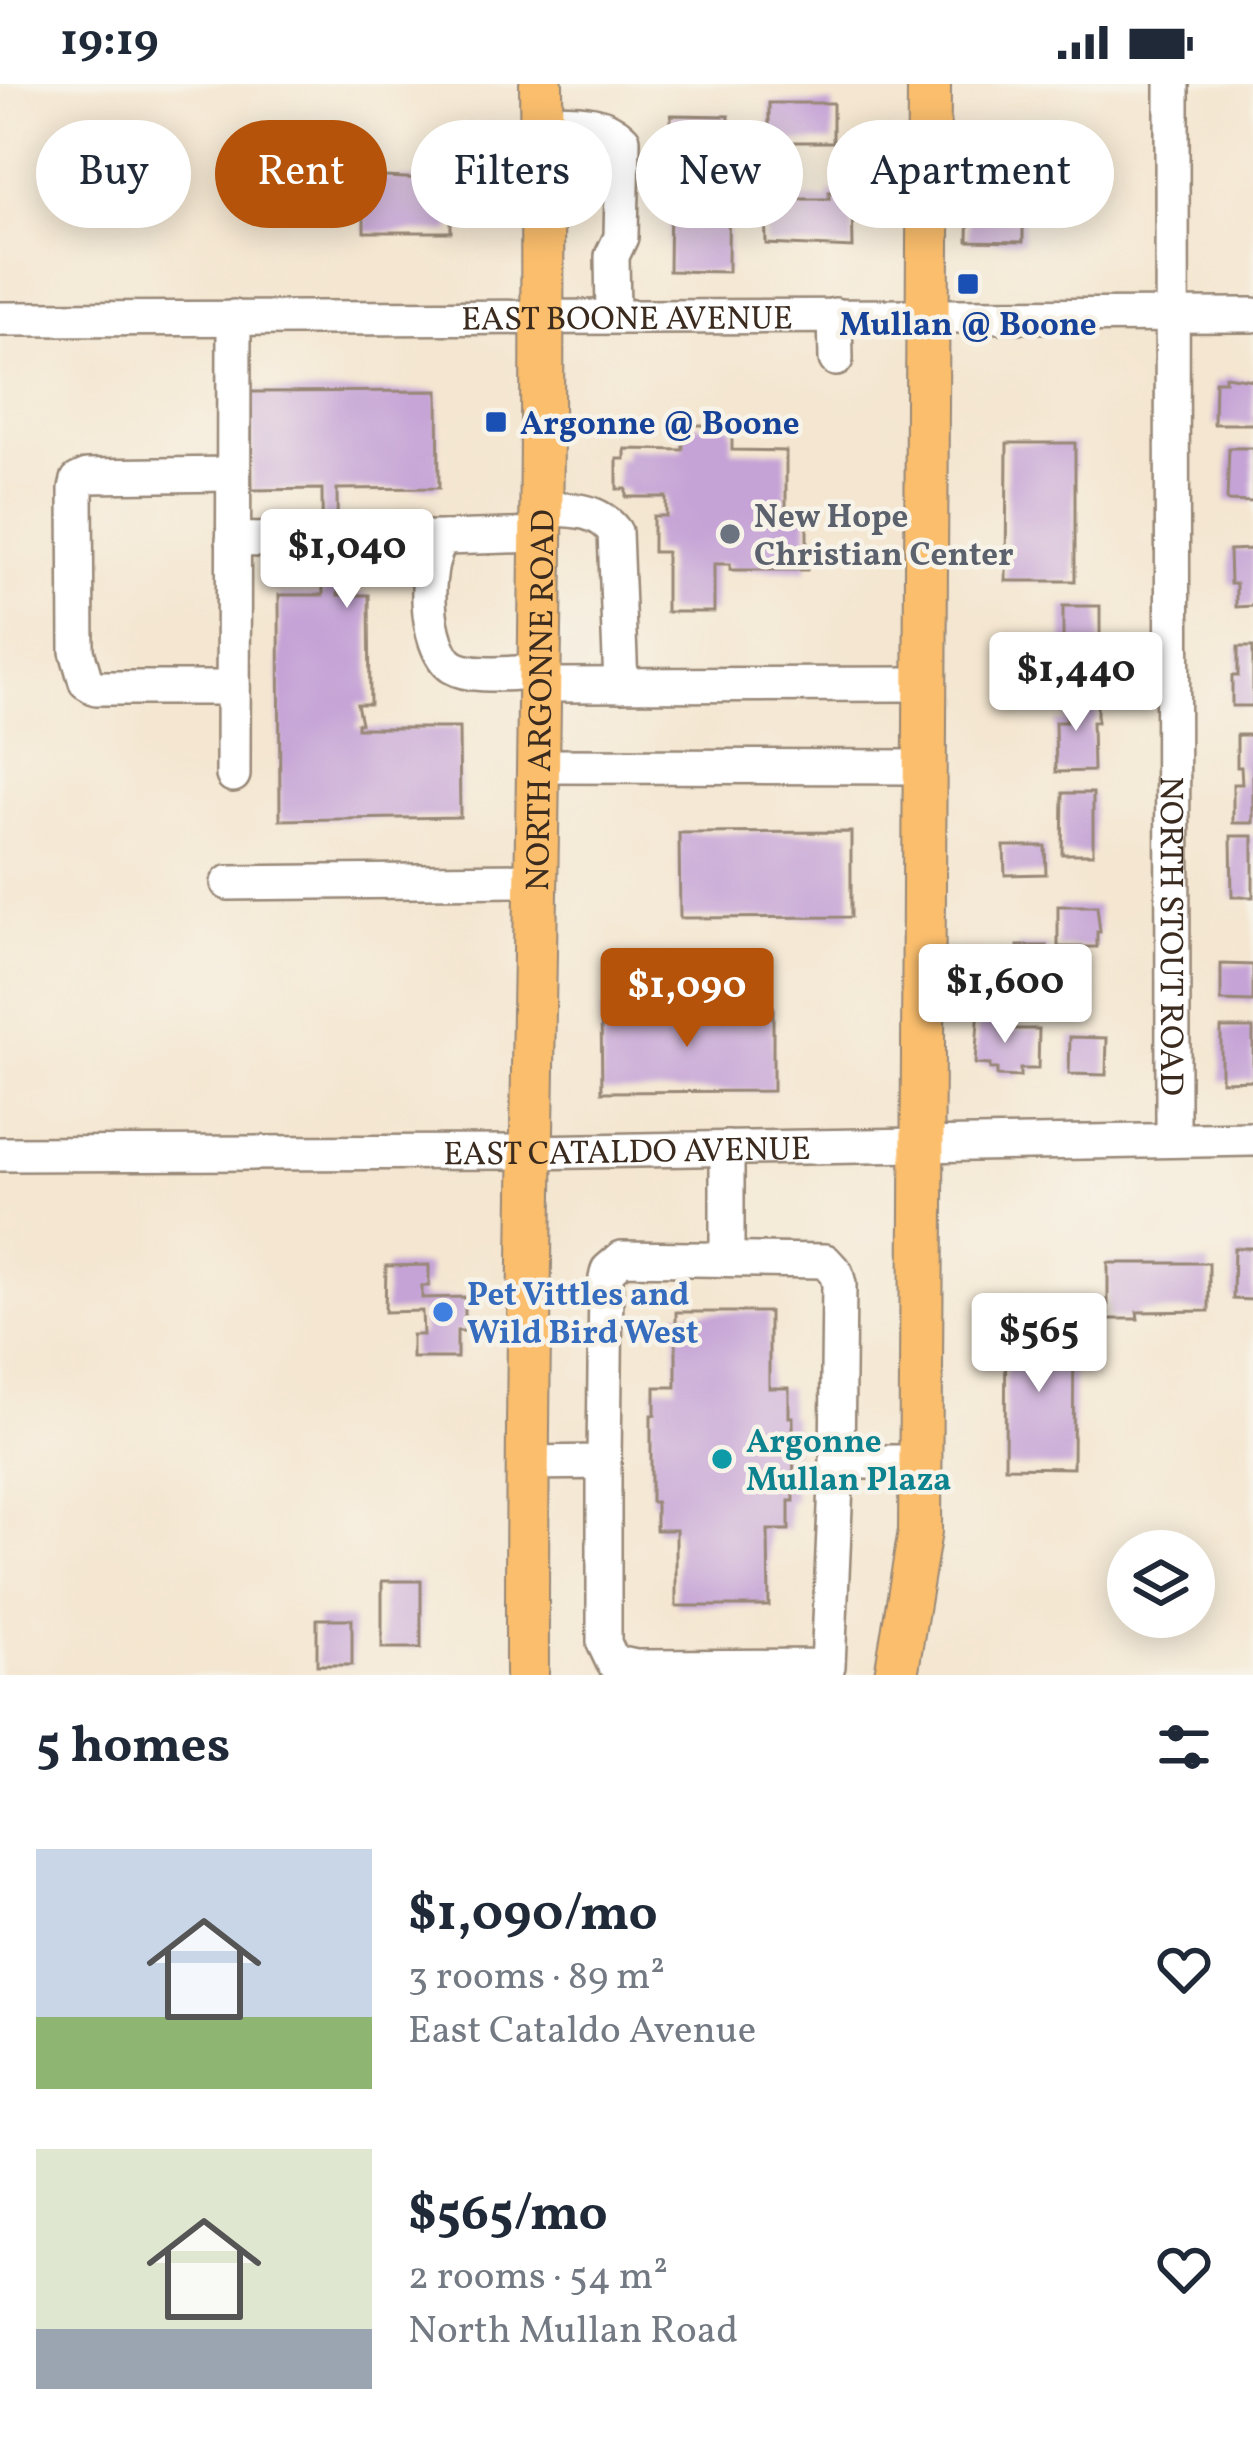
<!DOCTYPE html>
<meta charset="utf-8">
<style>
body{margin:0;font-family:Vollkorn,serif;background:#f6f6f7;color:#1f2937;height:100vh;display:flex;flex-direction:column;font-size:45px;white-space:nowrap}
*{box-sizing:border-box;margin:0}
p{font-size:39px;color:#747a83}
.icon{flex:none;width:66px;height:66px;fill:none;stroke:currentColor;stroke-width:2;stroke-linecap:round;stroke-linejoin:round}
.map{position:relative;height:1591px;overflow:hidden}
.details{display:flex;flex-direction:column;background:#fff;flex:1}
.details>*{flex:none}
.banner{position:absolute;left:36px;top:36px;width:1182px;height:108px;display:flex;gap:24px}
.buttons{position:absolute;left:1107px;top:1446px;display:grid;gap:24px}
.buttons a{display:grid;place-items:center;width:108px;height:108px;border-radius:50%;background:#fff;box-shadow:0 6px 30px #0003;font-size:60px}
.price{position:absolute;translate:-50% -102px;padding:0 27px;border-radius:12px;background:#fff;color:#222;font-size:39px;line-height:78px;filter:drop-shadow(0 3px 6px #0008)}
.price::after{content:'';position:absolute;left:50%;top:72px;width:36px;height:27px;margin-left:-18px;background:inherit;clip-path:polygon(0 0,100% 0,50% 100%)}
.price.selected{background:#b45309;color:#fff}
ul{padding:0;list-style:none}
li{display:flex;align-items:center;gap:36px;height:300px;padding:0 36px}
li span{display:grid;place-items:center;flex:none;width:336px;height:240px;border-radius:0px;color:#555}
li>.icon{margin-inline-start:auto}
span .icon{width:144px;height:144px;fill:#fffc;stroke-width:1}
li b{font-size:51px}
h2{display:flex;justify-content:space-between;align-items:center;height:144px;padding:0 36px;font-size:51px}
.chip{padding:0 42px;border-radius:54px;background:#fff;box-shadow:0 6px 30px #0003;font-size:42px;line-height:108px}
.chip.selected{background:#b45309;color:#fff}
.status{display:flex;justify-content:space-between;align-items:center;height:84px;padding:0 60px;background:#fff;direction:ltr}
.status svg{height:33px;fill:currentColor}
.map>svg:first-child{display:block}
.building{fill:#c5a3d6}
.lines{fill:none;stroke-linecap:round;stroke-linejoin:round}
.minor-casing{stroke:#988877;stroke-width:38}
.major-casing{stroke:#988877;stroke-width:46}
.minor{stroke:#fff;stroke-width:33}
.major{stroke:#fabe6d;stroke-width:42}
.transit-dot{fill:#1a4fb4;stroke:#f7f3e8;stroke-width:4.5}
.worship-dot{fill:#6b7280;stroke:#f7f3e8;stroke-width:4.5}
.shop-dot{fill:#3f7fe0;stroke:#f7f3e8;stroke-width:4.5}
.culture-dot{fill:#0f9aa8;stroke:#f7f3e8;stroke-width:4.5}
.labels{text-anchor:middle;stroke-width:9;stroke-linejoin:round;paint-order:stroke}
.street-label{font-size:33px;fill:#3b2a1e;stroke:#f7f3e8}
.transit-label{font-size:33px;font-weight:bold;fill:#164399;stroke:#f7f3e8}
.worship-label{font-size:33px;font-weight:bold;fill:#5b616d;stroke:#f7f3e8;text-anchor:start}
.shop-label{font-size:33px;font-weight:bold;fill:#366cbe;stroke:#f7f3e8;text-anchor:start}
.culture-label{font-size:33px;font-weight:bold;fill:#0d838f;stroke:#f7f3e8;text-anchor:start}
</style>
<div class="status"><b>19:19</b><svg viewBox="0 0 49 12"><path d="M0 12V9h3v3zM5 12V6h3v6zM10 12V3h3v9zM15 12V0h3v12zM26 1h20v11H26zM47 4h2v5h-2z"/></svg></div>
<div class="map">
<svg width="1253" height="1591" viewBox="0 0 1253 1591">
<rect width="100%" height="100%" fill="#f7f3e8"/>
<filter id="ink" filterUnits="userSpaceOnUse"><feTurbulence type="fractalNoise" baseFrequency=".00833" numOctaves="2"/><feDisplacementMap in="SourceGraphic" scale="24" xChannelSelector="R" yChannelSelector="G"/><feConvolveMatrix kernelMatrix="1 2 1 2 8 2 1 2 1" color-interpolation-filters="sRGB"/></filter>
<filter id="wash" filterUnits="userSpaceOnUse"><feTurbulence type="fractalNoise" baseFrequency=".004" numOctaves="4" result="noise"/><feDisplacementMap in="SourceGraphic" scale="48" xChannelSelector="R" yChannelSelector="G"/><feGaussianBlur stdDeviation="2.7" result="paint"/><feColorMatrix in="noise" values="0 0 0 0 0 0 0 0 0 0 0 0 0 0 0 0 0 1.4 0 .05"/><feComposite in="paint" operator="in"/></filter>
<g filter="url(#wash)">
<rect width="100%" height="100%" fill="#f4e6d0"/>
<g id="blocks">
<!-- building -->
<g class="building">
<rect x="769" y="19" width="64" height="39"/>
<path d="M671,31L729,32L728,188L669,187Z"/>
<path d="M425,91H451V148H364V92L425,95Z"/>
<path d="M986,104L1023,106V158L968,157L969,107H986Z"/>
<path d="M829,108H852L853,164L766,160L765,115H829Z"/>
<path d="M1225,292L1253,296V340H1214L1215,297H1225Z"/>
<path d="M438,307L439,404L337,405L338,511H369L370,620H357L361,639H357V644H459L460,733L280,736L279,511H323L322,405L252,406L251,308Z"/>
<path d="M683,341H732V366L786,367V430H807V486H730V480H714V528H666V468H653V432H666V413H626V405H617V375H625V365L683,366Z"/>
<path d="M1007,359H1075V497H1006Z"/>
<path d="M1229,364H1253V418L1227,417Z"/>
<path d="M1253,465V522L1236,523V500H1230L1229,466Z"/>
<rect x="1063" y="522" width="37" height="60"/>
<path d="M1238,563H1253V622H1232V592H1238Z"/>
<rect x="1019" y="575" width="31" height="26"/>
<path d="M1065,609H1097V638H1092L1093,687L1056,688L1055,638H1066Z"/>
<path d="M1237,651H1253V739H1233V700H1242L1241,683H1237Z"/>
<path d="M1063,709H1093V770H1062Z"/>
<path d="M851,748V833L680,834L679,749Z"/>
<path d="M1231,752H1253V813H1232Z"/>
<path d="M1004,762H1045L1046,790L1005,791Z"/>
<path d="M1058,822H1097L1100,848H1097V863H1058Z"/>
<rect x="1018" y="862" width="29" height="23"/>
<path d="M1221,880L1253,881V918L1221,917Z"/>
<path d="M773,923V1007L602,1008L601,925Z"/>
<path d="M979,924L1001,925L1000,945H1039L1038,985H1020V993L997,992V985H990V981L975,980Z"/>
<path d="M1221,944H1253V996L1221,997Z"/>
<path d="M1070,953L1107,954L1106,991L1069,990Z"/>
<path d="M1234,1164H1253V1216L1233,1215Z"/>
<path d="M1108,1179H1209V1227L1137,1228L1138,1235H1108Z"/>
<path d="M429,1181V1202H422V1214L465,1213V1247H457V1274H412V1251H423L422,1227L385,1228L386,1182Z"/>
<path d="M676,1228H769V1304H789V1333H793L794,1417H789V1446H768L769,1522H676V1446H656V1418H651V1331H655V1303H676Z"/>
<path d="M1006,1232H1030V1242L1074,1241L1073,1384L1005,1383Z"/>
<rect x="382" y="1497" width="39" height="67"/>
<rect x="317" y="1535" width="35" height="46"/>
</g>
</g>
</g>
<g filter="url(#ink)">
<use href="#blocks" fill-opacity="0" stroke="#988877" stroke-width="3"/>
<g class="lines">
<defs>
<g id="minor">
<path id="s1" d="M1172,0L1173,1056"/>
<path d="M542,37C571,38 602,34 623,56L621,153L612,172L613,230"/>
<path d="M835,231L836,275"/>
<path id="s2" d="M0,235L1253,231"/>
<path d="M541,425C569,426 597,423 615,448L621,601"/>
<path d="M337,455L445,454"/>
<path d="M233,456L320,455"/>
<path d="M538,588C514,588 474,595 453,583C424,565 421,473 445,454L540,451"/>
<path d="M537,601L924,600"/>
<path d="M233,604H96L86,598L77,567L76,405L78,396L87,392L233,390"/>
<path d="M536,682L924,683"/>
<path d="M233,691L234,233"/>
<path d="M228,799L534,796"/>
<path d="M727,1064V1174"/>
<path id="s3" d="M0,1070L529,1068L1253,1055"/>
<path d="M837,1378H920"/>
<path d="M528,1379L604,1378L606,1194L608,1186L622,1174L825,1177L836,1189L839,1200L837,1378L828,1582L636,1583L613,1578L604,1559V1378"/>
</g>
<g id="major">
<path id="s4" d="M527,1591C526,1061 548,530 541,0"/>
<path d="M896,1591L920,1447L929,0"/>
</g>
</defs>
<!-- minor casing -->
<use href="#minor" class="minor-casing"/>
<!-- major casing -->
<use href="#major" class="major-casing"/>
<!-- minor -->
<use href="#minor" class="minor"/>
<!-- major -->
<use href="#major" class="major"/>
</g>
</g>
<!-- markers -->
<g class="transit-dot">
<rect x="956" y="188" width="24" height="24" rx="6"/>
<rect x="484" y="326" width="24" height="24" rx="6"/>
</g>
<circle class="worship-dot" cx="730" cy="450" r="12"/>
<circle class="shop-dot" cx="443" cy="1228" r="12"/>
<circle class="culture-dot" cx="722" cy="1375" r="12"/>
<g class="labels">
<!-- street labels -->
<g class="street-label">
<text dy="12" stroke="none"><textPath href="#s2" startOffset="627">EAST BOONE AVENUE</textPath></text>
<text dy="12" stroke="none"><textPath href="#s4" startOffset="975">NORTH ARGONNE ROAD</textPath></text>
<text dy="12" stroke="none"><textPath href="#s1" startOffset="852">NORTH STOUT ROAD</textPath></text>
<text dy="12" stroke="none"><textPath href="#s3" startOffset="627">EAST CATALDO AVENUE</textPath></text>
</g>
<!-- transit labels -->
<g class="transit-label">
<text x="968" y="251">Mullan @ Boone</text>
<text x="520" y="350" text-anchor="start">Argonne @ Boone</text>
</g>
<!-- worship labels -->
<g class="worship-label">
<text x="754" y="443">New Hope<tspan x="754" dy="38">Christian Center</tspan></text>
</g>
<!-- shop labels -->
<g class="shop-label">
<text x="467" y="1221">Pet Vittles and<tspan x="467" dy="38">Wild Bird West</tspan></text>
</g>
<!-- culture labels -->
<g class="culture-label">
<text x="746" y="1368">Argonne<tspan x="746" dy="38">Mullan Plaza</tspan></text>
</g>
</g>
</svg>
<div class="buttons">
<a><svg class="icon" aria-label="layers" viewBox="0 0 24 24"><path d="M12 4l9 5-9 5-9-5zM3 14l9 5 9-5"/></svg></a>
</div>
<b class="price" style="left:347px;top:527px">$1,040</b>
<b class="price" style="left:1076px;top:650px">$1,440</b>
<b class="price" style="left:1005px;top:962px">$1,600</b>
<b class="price selected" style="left:687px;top:966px">$1,090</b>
<b class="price" style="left:1039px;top:1311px">$565</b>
<div class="banner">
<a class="chip">Buy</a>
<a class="chip selected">Rent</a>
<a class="chip">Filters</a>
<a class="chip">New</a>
<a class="chip">Apartment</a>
</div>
</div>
<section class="details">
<h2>5 homes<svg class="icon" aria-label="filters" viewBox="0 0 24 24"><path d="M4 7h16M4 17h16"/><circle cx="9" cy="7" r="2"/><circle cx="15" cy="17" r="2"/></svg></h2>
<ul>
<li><span style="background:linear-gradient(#c9d6e8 70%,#8fb573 0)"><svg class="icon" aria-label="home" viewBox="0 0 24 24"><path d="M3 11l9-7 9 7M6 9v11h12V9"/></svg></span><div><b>$1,090/mo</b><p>3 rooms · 89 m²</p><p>East Cataldo Avenue</p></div><svg class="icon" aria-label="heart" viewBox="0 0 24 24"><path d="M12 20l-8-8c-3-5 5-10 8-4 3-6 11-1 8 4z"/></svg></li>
<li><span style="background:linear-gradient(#dfe7d0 75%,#9aa5b1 0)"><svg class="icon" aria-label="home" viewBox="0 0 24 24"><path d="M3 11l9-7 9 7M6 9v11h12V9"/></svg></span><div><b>$565/mo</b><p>2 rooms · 54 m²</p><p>North Mullan Road</p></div><svg class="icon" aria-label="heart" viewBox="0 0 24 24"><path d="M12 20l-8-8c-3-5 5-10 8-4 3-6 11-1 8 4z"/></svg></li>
</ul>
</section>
